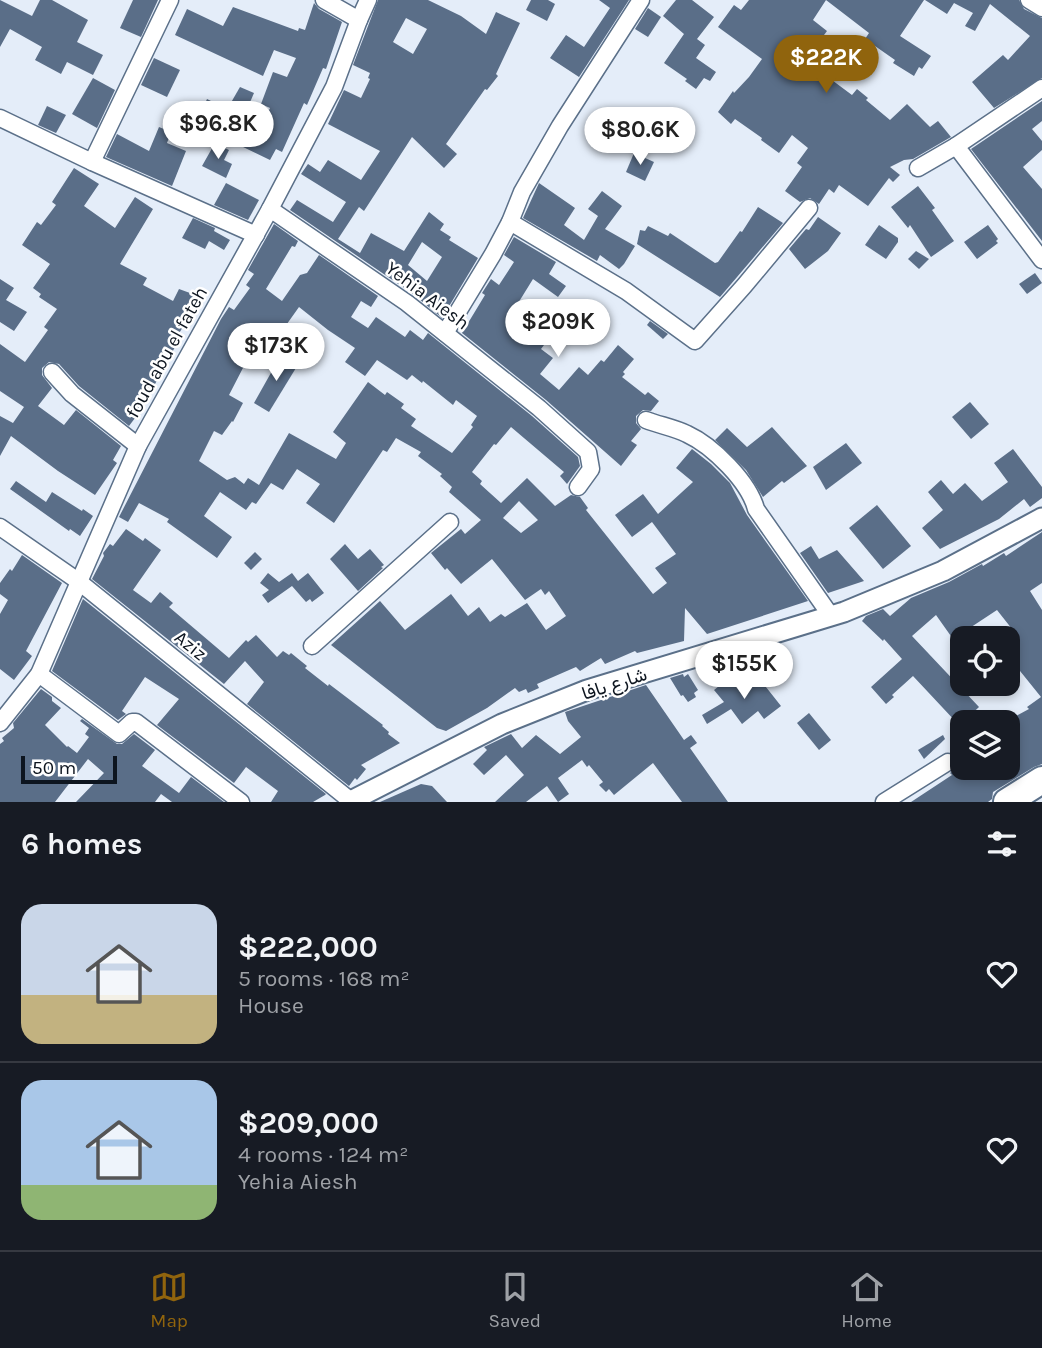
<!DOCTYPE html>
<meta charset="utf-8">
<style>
body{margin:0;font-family:Karla,Vazirmatn,sans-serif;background:#242831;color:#f1f3f6;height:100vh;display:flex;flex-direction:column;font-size:26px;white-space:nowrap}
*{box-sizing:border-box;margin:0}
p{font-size:23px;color:#9ea1a6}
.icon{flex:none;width:38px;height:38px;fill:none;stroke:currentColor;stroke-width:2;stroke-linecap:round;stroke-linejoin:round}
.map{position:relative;height:802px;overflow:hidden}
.sheet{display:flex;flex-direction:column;background:#171b24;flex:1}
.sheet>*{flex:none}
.buttons{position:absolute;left:950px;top:626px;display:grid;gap:14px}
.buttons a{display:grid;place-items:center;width:70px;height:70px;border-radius:14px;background:#171b24;box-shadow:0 4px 10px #0003;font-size:35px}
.scale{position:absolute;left:21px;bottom:18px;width:96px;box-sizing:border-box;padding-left:7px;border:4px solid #0d151f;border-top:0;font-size:19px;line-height:24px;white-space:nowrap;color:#0d151f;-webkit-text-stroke:5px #fff;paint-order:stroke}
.price{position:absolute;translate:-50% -60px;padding:0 16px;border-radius:24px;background:#fff;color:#222;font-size:23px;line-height:46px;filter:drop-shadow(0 2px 4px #0008)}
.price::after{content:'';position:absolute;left:50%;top:42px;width:21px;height:16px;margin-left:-10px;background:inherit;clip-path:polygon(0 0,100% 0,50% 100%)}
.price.active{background:#90640d;color:#fff}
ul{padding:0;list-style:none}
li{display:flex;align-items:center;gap:21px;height:175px;padding:0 21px}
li+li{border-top:2px solid #363941}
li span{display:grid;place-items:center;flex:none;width:196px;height:140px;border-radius:21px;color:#555}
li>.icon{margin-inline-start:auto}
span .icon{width:84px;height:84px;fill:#fffc;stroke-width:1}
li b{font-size:30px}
h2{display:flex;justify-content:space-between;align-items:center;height:84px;padding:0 21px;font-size:30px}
.tab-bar{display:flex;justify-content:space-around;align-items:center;height:98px;border-top:2px solid #363941;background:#171b24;font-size:19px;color:#9ea1a6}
.tab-bar a{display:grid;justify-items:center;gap:4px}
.tab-bar .active{color:#90640d}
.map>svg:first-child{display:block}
.building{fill:#5a6e88;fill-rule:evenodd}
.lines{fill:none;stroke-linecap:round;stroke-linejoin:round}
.minor-casing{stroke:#5b7089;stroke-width:19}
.tertiary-casing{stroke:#5b7089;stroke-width:23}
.trunk-casing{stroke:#5b7089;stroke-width:30}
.minor{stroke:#fff;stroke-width:16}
.tertiary{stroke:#fff;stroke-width:19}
.trunk{stroke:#fff;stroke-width:26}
.labels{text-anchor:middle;stroke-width:5;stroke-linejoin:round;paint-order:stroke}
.street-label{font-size:19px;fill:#0d151f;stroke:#fff}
</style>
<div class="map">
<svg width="1042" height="802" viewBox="0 0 1042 802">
<rect width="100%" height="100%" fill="#e4edf9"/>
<!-- building -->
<g class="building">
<path d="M0,0L32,16L40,0H52L88,20L77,42L103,55L93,75L67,62L61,74L35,60L42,47L10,29L0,47Z"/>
<path d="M133,0H158L141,37L120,28Z"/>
<path d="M378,0H428L461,16L486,34L496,12L520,23L496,74L498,76L487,90L485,89L446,144L457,154L444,168L412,137L364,211L359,207L338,239L360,253L371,233L404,251L429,212L444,224L440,230L451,237L449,240L478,258L442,318L413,294L290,210L297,200L333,222L346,202L301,174L308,164L320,172L328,160L361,180L380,151L328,124L344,90L361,98L370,79L368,78L370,73L353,65ZM406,18L427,29L413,54L393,42ZM422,242L442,257L427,281L408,265Z"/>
<path d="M531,0H548L555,4L547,21L526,10Z"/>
<path d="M599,0H629L579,77L550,58L566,35L584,47L610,8Z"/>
<path d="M676,0H692L714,17L697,39L705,45L696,58L716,72L710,81L704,78L696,89L685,81L687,79L664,63L684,34L663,16Z"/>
<path d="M749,0H924L900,36L931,56L922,69L919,67L914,76L893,63L895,60L865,39L869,33L826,0L813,20L827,31L821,39L829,44L813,66L852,95L857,89L868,98L866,100L890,120L907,104L930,127L938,121L951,137L913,159L904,160L890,167L900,175L893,182L889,178L868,206L839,185L834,193L829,189L819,204L810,198L800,202L785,191L802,167L797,163L808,148L792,135L779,153L761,140L762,138L735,119L731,124L718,112L733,91L734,93L749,77L762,59L718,27L734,5L741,10Z"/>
<path d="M925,0H1019L1024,9L1042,18V78L994,108L972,82L1003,55L1008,60L1030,36L990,4L975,31L965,26L973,13L954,3L947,14Z"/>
<path d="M314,3L319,9L342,22L326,69L323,68L307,105L304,103L282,152L276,149L270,160L241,146L251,128L259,132L270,108L261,104L273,72L287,77L296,58L274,50L263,76L175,35L187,9L223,26L233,7L298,31L299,28L305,30Z"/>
<path d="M648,8L661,17L648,37L635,29Z"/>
<path d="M154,58L180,70L167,97L141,85Z"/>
<path d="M93,78L115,90L97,128L72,114Z"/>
<path d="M240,87L254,93L245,114L229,106Z"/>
<path d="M207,99L217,104L213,113L203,108Z"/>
<path d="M1042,101V121L1032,129L1042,141V150L1023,167L1042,189V241L971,149Z"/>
<path d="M47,106L66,115L56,133L38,125Z"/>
<path d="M159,127L171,132L167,143L186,151L172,186L106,157L117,134L149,151Z"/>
<path d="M215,143L229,150L224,160L232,164L226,178L202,166Z"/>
<path d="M634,153L654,162L645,181L626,172Z"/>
<path d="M74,168L99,184L84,206L115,228L135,197L153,209L120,264L147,278L143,285L173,301L179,289L201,297L172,345L175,347L141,410L129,426L79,386L59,364L49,362L42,368V375L52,388L38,406L64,425L76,410L121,446L113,460L117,463L95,495L58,471L11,436L0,456V416L13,423L24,407L0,391V344L25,362L48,330L44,327L57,309L39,297L41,294L33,288L50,264L22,245L37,222L41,225L56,205L52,202Z"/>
<path d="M226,183L259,200L248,220L214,205Z"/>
<path d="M539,183L575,208L564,225L584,240L598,216L588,209L602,191L622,206L605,229L635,246L624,264L619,269L600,255L597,261L523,218Z"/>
<path d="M918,186L935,208L932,210L954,241L931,257L910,225L908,228L891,207Z"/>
<path d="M758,207L783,223L720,297L637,244L640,230L645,231L648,226L668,236L670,233L715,263L718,262L740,231L742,232Z"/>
<path d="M818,217L841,233L828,251L805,269L789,249L806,229L809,230Z"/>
<path d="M193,218L215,228L214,231L230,240L224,250L209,241L205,249L182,238Z"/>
<path d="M274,224L298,241L295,247L292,246L266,289L282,301L300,275L307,273L319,255L378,296L371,307L361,301L351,317L368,328L376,317L405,337L410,330L423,340L428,333L532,416L578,457L580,466L567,484L560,476L564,472L511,427L496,445L494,444L472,472L482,481L480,484L501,503L527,478L555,506L571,495L580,497L588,508L586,510L653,594L667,583L655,568L676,554L652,522L632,537L615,515L643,494L658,514L693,482L676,468L692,449L711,464L730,483L747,515L808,601L707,634L685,608L684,641L637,653L635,651L605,664L601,658L580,671L576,667L537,684L539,688L528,693L526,689L519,692L515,688L487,708L446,731L437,728L331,645L380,601L405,630L451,594L468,616L479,607L490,622L501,614L505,617L527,603L546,630L566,616L549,591L545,595L541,589L525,600L492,559L461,584L447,568L445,570L431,553L461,529L465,534L481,520L449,492L452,487L440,476L442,474L418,456L421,452L396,438L387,452L383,450L334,523L306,503L320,484L297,469L283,490L271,483L256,504L252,502L246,510L220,492L204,516L232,537L217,558L167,522L169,519L139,503L128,522L119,517L221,319L229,307L234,310L250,288L246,285L254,274L248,270ZM299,307L328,330L355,348L345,362L365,376L377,360L407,380L412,375L422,383L423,381L453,405L456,400L477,416L471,425L473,427L452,453L411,426L416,419L401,408L404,404L387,392L385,395L368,382L333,432L346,443L336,459L289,433L259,485L248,478L244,484L235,477L227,480L199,461L214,431L222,435L232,421L233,422L243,403L229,395L259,337L272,345ZM519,501L538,520L521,533L503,518Z"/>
<path d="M879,225L898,238V242L886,259L865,245Z"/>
<path d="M988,225L998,239L996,241L998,243L977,259L964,242Z"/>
<path d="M514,237L556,262L549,274L566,286L558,297L533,279L512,313L541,335L537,339L544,345L541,349L553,358L540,374L559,390L579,367L588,375L601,360L604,362L618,345L634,359L623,372L625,374L622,377L645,395L648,392L659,401L651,411L643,410L636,416V423L641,429L631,441L637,445L621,466L546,400L462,333L485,295L482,293L491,279L499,285L514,262L504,255Z"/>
<path d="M916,251L929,259L919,269L908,259Z"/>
<path d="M1035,273L1042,283L1027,294L1019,284Z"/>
<path d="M0,279L14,288L6,300L27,312L14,331L0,322Z"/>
<path d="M650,321L668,334L663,339L647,325Z"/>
<path d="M281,355L299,363L269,412L254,403Z"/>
<path d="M970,402L989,424L971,439L952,417Z"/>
<path d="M772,427L807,466L784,483L782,481L763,497L746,470L715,440L727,428L747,447Z"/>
<path d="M846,443L862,463L826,490L813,467Z"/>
<path d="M1013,449L1042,487V498L1030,507L1024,499L999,519L940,549L922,528L943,510L928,492L941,480L953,494L965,483L982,501L1008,482L994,463Z"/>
<path d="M16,481L46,502L52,492L82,511L83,509L93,516L80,536L70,529L69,531L10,489Z"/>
<path d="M877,505L911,546L883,569L849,528Z"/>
<path d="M126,529L143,541L145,538L161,550L133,590L151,603L160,592L173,603L169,607L229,658L246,640L248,642L256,635L277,657L283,651L289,655L291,653L307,666L305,668L328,686L329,684L383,725L382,726L389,732L388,734L400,743L361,765L366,769L357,780L355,778L349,786L247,704L264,682L245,661L224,684L92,579L104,556L103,553L110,544L113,546Z"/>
<path d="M1042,532V583L1030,591L1042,610V764L1034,767L993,792L992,799L988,802H911L952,775L950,773L956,768H1008V733L1017,727L1012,718L1029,709L1027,707L1041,697L1008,656V632L1012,629L997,610L953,639L936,615L912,636L979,707L962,723H957L913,676L892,695L894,697L886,704L871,687L902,659L884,639L883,641L862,621L866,616L883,609L890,616L911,598L949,582L982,564L983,566L1004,553L1006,556Z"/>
<path d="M345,544L358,559L370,549L384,565L381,567L383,568L358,591L330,559Z"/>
<path d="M811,546L819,559L837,550L864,581L828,593L800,553Z"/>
<path d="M255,552L262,559L251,570L244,563Z"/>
<path d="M22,555L62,583L26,651L32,656L14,680L0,669V614L8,600L0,594V583L10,569L12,571Z"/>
<path d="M268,573L279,582L292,573L298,581L308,573L324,593L312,602L310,599L306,602L292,586L268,603L262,595L269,590L260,583Z"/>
<path d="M83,599L326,794L325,795L313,802H271L278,791L246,767L234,783L157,725L179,699L145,677L122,711L126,714L118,720L52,671Z"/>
<path d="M766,648L768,650L770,649L777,659L751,675L742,660Z"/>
<path d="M683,674L684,677L688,674L698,690L694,693L696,697L688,702L683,695L681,696L670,678Z"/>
<path d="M758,677L781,706L764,719L758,711L742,724L731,709L707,724L702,715L724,702L714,690L729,678L740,692Z"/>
<path d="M646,685L684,740L691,735L697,743L690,748L728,802H682L653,763L614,795L609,789L606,792L599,785L603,782L589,765L587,767L582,760L558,778L569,794L558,802L547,786L526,802H495L524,775L506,755L484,775L473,764L487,750L484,747L511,734L522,748L536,735L560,754L581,737L568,721L565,712Z"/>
<path d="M41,689L52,697V701L61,708L45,725L67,747L68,746L77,753L89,737L85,734L89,728L80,721L82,719L117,744H122L134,734L155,750L142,766L179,793L191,777L224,802H172L161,794L155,802H76L104,773L88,759L55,802H0V744L4,741L2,738L14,728L13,723Z"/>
<path d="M809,713L831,740L819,750L797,723Z"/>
<path d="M943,735L945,739L924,759L918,750Z"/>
<path d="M421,784L432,786L447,802H380Z"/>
</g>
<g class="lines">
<defs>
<g id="minor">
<path d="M324,0L359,20"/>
<path d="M1029,0L1042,8"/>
<path d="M1042,88L956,146L1042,260"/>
<path d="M0,118L92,162L256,235"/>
<path d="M92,162L170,0"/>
<path d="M918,168L956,146"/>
<path d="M270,209L407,303L539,408L588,452L591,469L578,487"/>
<path d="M510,222L626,291L695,341L744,286L809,208"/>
<path d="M445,333L493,254L510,222L522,192L560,126L641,0"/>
<path d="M52,372L72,394L138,446"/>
<path d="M646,420C659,425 675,428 687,434C713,446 749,482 756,509L831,616"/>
<path d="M0,527L78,581L351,801"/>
<path d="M312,646L450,522"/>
<path d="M39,674L119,734L132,722H136L241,802"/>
<path d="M0,723L39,674L138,446L270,209L334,87L359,20L368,0"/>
<path d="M884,802L948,762"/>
</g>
<path id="tertiary" d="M349,802L502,724L587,690L844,612L943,571L1042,518"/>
<path id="trunk" d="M1007,802L1042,780"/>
</defs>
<!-- minor casing -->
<use href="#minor" class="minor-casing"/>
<!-- tertiary casing -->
<use href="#tertiary" class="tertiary-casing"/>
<!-- trunk casing -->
<use href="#trunk" class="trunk-casing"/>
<!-- minor -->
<use href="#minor" class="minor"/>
<!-- tertiary -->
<use href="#tertiary" class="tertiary"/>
<!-- trunk -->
<use href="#trunk" class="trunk"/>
</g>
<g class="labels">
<!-- street labels -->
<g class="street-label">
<text transform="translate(428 295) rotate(37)" y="7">Yehia Aiesh</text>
<text transform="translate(166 352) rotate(-61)" y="7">foud abu el fateh</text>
<text transform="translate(191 645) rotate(39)" y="7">Aziz</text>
<text transform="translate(614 683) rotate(-18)" y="7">شارع يافا</text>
</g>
</g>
</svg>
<div class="buttons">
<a><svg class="icon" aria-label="locate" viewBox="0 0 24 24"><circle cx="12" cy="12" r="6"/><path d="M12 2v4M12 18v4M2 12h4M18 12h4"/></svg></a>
<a><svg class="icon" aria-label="layers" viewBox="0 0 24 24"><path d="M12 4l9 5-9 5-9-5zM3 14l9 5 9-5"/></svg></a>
</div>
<div class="scale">50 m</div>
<b class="price active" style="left:826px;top:95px">$222K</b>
<b class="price" style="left:218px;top:161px">$96.8K</b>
<b class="price" style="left:640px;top:167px">$80.6K</b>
<b class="price" style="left:558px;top:359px">$209K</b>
<b class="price" style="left:276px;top:383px">$173K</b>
<b class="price" style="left:744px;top:701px">$155K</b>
</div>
<section class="sheet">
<h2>6 homes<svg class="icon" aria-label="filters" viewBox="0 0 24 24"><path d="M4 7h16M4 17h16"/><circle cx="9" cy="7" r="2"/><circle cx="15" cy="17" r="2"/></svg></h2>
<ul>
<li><span style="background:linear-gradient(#c9d6e8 65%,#c2b280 0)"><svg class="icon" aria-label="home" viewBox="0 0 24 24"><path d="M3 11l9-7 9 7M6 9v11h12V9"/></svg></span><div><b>$222,000</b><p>5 rooms · 168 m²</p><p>House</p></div><svg class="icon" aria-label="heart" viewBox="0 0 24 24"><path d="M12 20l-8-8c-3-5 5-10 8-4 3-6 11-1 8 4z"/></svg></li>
<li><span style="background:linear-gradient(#a9c7e8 75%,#8fb573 0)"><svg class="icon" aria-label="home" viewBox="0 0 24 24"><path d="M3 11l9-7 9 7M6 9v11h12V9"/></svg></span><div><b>$209,000</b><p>4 rooms · 124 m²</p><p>Yehia Aiesh</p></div><svg class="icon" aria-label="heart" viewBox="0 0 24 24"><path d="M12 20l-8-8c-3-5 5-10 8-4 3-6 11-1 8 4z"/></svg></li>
</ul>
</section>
<nav class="tab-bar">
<a class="active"><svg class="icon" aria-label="map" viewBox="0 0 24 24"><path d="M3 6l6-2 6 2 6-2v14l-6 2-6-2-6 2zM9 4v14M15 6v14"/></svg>Map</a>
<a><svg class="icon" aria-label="saved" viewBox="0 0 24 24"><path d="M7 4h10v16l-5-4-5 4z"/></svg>Saved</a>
<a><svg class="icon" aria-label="home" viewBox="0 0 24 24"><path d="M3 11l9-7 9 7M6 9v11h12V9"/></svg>Home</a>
</nav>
